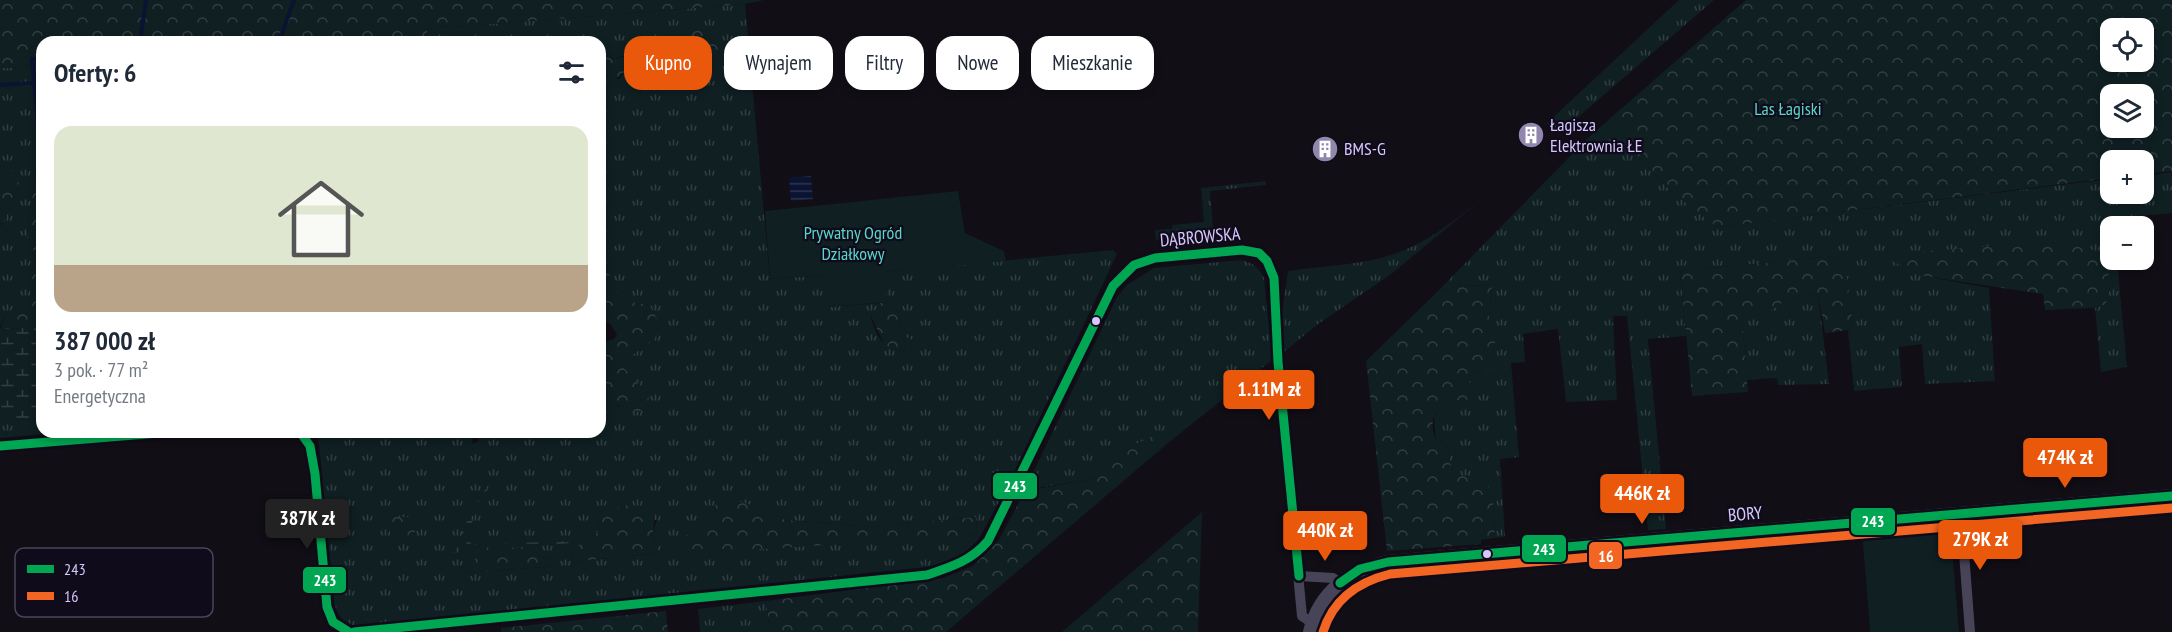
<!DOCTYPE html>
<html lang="pl">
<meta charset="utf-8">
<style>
body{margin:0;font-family:"PT Sans Narrow",sans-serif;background:#f2f2f3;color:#1f2937;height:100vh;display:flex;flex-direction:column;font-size:22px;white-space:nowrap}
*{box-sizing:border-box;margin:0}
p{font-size:20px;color:#747a83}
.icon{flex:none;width:33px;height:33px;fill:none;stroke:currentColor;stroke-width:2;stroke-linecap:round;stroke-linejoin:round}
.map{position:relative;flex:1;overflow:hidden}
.side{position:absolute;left:36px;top:36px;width:570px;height:402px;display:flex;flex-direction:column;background:#fff;border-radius:18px;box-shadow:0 3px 9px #0003}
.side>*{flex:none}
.banner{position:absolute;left:624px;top:36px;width:570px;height:54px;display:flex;gap:12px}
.controls{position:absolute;left:2100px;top:18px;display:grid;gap:12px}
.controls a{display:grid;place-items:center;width:54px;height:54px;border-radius:12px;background:#fff;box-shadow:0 3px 9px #0003;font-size:30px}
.price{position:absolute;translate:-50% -51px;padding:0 14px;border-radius:6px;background:#ea580c;color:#fff;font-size:20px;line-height:39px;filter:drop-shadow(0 2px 3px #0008)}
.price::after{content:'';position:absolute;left:50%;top:36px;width:18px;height:14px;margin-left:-9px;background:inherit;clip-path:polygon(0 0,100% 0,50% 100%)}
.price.on{background:#222;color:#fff}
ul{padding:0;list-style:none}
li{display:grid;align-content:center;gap:12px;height:318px;padding:0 18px}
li+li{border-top:2px solid #e0e1e3}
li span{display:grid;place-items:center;height:186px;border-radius:18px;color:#555}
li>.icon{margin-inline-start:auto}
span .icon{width:108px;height:108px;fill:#fffc;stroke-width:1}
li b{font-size:26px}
h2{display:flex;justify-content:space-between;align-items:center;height:72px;padding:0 18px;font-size:26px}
.pill{padding:0 21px;border-radius:18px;background:#fff;box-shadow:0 3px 9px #0003;font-size:21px;line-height:54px}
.pill.on{background:#ea580c;color:#fff}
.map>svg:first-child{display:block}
.grass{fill:url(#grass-tufts);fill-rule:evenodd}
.forest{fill:url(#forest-crowns);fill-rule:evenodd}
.wetland{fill:url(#wetland-marsh)}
.green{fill:#0f1f22}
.water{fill:url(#water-rules)}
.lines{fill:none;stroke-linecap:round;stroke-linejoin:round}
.stream{stroke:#0b1332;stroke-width:4}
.minor{stroke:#474457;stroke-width:10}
.tertiary{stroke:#474457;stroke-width:14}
.bus-1-casing{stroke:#100b1a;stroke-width:14}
.bus-2-casing{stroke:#100b1a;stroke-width:14}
.bus-1{stroke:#00a651;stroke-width:9}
.bus-2{stroke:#f26522;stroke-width:9}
.bus-dot{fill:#d6c8fc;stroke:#100b1a;stroke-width:2}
.labels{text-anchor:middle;stroke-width:4.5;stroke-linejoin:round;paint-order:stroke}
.park-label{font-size:18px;fill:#59d7ca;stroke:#100b1a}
.poi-label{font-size:18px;fill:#d6c8fc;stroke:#100b1a;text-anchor:start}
.street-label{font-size:18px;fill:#d6c8fc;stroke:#100b1a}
.key{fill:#100b1a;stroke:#4b445e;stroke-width:1.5}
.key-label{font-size:16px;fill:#d6c8fc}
.line-badge{stroke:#100b1a;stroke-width:2}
.badge-label{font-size:16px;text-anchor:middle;font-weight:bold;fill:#fff}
</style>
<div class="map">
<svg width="2172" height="632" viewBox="0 0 2172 632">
<defs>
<pattern id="grass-tufts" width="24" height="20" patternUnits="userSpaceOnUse" patternTransform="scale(1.5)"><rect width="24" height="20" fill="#0f1f22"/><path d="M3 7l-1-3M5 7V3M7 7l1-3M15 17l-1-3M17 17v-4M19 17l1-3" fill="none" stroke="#313e43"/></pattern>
<pattern id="forest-crowns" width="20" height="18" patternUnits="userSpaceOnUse" patternTransform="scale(1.5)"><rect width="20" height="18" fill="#0f1f22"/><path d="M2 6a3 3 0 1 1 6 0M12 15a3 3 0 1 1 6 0" fill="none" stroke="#313e43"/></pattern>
<pattern id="wetland-marsh" width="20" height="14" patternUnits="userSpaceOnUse" patternTransform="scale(1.5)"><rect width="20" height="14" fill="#0f1f22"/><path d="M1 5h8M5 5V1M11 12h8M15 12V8" fill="none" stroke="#313e43"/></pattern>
<pattern id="water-rules" width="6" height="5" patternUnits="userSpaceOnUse" patternTransform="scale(1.5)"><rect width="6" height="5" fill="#0b1332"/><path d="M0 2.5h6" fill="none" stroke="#2e3451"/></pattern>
</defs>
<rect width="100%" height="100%" fill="#110e16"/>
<!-- grass -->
<g class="grass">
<path d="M1679,0H1714L1576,119L1554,132L1547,123Z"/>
<path d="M745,4L770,279L825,275L829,307L880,303V307L870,314C878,343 882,345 910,353L912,340L903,336C899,325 900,316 895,305L887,302L884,272L1113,250L1117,254L1006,489L978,540L961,556L936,566L356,626C341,621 337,615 334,601L318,432H379L389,438L395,432H470L473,444L478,441L480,432H600V390L619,407L649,395L624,368L629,357L655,339L649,305L625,301L620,298L601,258L603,234L600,224V66L607,77L619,79L630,65L637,61L635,52L613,59L603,42L600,49V42H428L427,29ZM715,498L770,511L785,520L874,527L976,517L977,535L841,542L705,522L716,514ZM597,517L657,520L653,532L659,553L571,562L575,547L592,538L600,529ZM499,543L531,546L540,556L557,562L556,566L466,573V564C482,557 486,549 499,543Z"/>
<path d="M42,66V163L36,169L27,233V239L36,255L30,273V298L5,315L0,326V225L3,224L7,207L19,185L11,171L0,172V68Z"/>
<path d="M1614,115L1631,149L1671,191L1717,227L2110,179V194H2144V176L2172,172V213L2138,216L2110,226V260H2117L2127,367L2101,372L2095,308L2106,304L2110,287L1923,276L1989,288L1995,381L1925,384L1922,344L1899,347L1902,387L1854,391L1848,330L1853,326L1845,262L1836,256L1680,271L1686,336L1648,339L1666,529L1648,530L1627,316H1613L1617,400L1566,402L1558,329L1523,334L1525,362L1511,363L1519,457L1500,459L1505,537L1495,538L1493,497L1452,472L1447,445L1436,440L1434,417L1441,406L1454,398L1469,372L1486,371L1492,331L1489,315L1492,286L1461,285L1436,293L1587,139Z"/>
<path d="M1266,181V185L1210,191L1213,228L1201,235L1156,240L1155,230L1172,229V225L1204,222L1201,188Z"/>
<path d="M1488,194L1390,275L1318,324L1284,352L1281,319L1288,271C1328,265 1375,265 1411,247C1439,234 1464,213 1488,194Z"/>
<path d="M1241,260C1253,263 1259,267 1264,278L1272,360L1168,443L1158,435L1097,478L1025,490L1117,297L1127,285L1154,268Z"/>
<path d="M1818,294L1829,384L1778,385L1777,378L1747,380L1742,318C1759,315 1775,311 1787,298Z"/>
<path d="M42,418V432H64L0,438V422Z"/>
<path d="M766,601L770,632H700L698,609Z"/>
</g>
<!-- forest -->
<g class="forest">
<path d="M0,0H764L745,4L427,29L428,42H42V66L0,68Z"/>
<path d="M1746,0H2172V171L2144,174V160H2110V178L1717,227L1671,191L1631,149L1614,115ZM2110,28H2144V62H2110ZM2110,94H2144V128H2110Z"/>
<path d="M697,27L714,30L720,42L716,64L708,68C692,60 692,50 691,32Z"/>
<path d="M602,41H611L614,44L610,56L613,59L640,53L637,61L614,81C599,73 597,57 602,41Z"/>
<path d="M42,163V333L26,328L0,329L5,315L30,298V273L36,255L27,239V233L36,169Z"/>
<path d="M11,170L17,174L19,186L7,207V219L0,225V172Z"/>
<path d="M600,224L603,234L601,258L620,297L625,301L649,305C658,317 659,324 655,339L629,357L624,368L649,395L647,407C630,421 613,401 600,390V343L614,339L617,334L610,324L600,320Z"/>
<path d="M2029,243H2083L2107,260L2110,287L2106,304L2095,308L2045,310L2043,294L1923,276L1892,261L1891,254Z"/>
<path d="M1836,256L1845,262L1853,326L1848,330L1825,333L1818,294L1787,298C1774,312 1759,315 1742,318L1748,392L1692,396L1680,271Z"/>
<path d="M1461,285L1492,286L1489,315L1497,353L1494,367L1486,371L1469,372L1471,400C1446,398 1424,412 1436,440L1447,445L1452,472L1487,485L1493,497L1495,538L1481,540V544L1387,551L1366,361L1436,293Z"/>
<path d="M887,302L895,305C900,316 899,325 903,336L912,340L910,353L885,346L870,314L880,307V303Z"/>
<path d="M1158,434L1168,443L946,632H770L766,601L943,578L973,566L999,540L1025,491L1097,478L1110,455Z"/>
<path d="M720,495L770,511L785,520L874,527L976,517L977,535L688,554L681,543L685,535L703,533L705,522L716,514L715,498Z"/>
<path d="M631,504L655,514L653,532L659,553L571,562L575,547L592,538L600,529L597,517L601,513Z"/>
<path d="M1202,512L1198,632H1062Z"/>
<path d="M393,517H411L418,527L414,533L392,542L388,522Z"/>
<path d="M499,543L531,546L540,556L557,562L556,566L466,573L465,564C481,558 485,549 499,543Z"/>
<path d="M666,611L668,632H501V628Z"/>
</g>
<!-- wetland -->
<g class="wetland">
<path d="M26,328L42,332V418L0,422V329Z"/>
<path d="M494,476L468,530V541L473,545L570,541L572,543L450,553V548L461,544L463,524Z"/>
</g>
<!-- green -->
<g class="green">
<path d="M958,191L965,233L1004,251L1006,261L885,272L887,302L828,307L825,275L770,279L765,211Z"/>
<path d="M1927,525L1945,534L1952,549L1959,632H1870L1862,531Z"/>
</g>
<!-- water -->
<path class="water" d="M811,176L813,199L791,201L789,178Z"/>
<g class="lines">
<!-- stream -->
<g class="stream">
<path d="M140,42L146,0"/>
<path d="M279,42L294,0"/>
<path d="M42,59H32L42,167"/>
<path d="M0,85L33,83"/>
</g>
<!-- minor -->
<g class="minor">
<path d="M300,432L310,446L315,474L327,607L333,622L349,632"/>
<path d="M0,446L171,432"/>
<path d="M1961,513L1970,632"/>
<path d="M1299,576L1333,578L1340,583"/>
<path d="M354,632L927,575L959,565L979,552L988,541L1113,286L1121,276L1134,265L1155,258L1251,251L1259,253L1267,261L1274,278L1278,362L1302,616L1312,623"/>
</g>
<!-- tertiary -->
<path class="tertiary" d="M1310,632C1319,592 1350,570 1388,562L2172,496"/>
<defs>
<g id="bus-1">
<path d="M300,432L310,446L315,474L327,607L333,622L349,632"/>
<path d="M0,446L171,432"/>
<path d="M1340,583L1360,569L1388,562L2172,496"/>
<path d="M354,632L927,575C951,567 971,561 988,541L1113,286L1134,265L1155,258L1242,250L1259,253L1267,261L1274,278L1278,362L1299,576"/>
</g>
<path id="bus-2" d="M1323,632C1333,599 1358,582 1390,574L2172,508"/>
</defs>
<!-- bus-1 casing -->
<use href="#bus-1" class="bus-1-casing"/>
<!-- bus-2 casing -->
<use href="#bus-2" class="bus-2-casing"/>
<!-- bus-1 -->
<use href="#bus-1" class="bus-1"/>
<!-- bus-2 -->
<use href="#bus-2" class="bus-2"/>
</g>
<!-- icons -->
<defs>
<symbol id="building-disc" viewBox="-11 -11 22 22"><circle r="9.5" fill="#9187ac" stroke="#100b1a"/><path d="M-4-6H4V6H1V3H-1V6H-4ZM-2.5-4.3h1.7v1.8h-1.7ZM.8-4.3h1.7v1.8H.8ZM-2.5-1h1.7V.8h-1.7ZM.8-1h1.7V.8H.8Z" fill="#fff"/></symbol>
</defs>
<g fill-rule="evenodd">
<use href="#building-disc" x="1516" y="120" width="30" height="30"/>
<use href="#building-disc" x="1310" y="134" width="30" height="30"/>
</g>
<!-- markers -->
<g class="bus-dot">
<circle cx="1096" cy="321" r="5"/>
<circle cx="1487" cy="554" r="5"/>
</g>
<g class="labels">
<!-- park labels -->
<g class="park-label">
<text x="1788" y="115">Las Łagiski</text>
<text x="853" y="239">Prywatny Ogród<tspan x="853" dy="21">Działkowy</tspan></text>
</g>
<!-- poi labels -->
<g class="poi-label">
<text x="1550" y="131">Łagisza<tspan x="1550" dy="21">Elektrownia ŁE</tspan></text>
<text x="1344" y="155">BMS-G</text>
</g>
<!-- street labels -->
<g class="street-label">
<text transform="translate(1200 237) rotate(-5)" y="6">DĄBROWSKA</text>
<text transform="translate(1745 514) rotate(-5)" y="6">BORY</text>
</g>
</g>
<!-- legend -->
<rect x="15" y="548" width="198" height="69" rx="9" class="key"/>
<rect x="27" y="565" width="27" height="8" fill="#00a651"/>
<rect x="27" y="592" width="27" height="8" fill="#f26522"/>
<g class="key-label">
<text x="64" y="575">243</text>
<text x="64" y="602">16</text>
</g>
<g class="line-badge">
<rect x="992" y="472" width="46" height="28" rx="6" fill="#00a651"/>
<rect x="1850" y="507" width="46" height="29" rx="6" fill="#00a651"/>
<rect x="1521" y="534" width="46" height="29" rx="6" fill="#00a651"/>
<rect x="1588" y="541" width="35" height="29" rx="6" fill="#f26522"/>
<rect x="302" y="566" width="45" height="28" rx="6" fill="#00a651"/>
</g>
<g class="badge-label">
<text x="1015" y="492">243</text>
<text x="1873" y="527">243</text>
<text x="1544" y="555">243</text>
<text x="1606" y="562">16</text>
<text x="325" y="586">243</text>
</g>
</svg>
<div class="controls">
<a><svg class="icon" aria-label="locate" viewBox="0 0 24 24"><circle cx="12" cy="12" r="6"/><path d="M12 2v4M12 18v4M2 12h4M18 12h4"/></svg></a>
<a><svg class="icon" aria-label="layers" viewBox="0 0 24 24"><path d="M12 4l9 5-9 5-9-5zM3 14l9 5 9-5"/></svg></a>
<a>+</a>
<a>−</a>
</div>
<b class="price" style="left:1269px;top:421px">1.11M zł</b>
<b class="price" style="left:2065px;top:489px">474K zł</b>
<b class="price" style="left:1642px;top:525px">446K zł</b>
<b class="price on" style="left:307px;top:550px">387K zł</b>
<b class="price" style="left:1325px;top:562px">440K zł</b>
<b class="price" style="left:1980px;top:571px">279K zł</b>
<div class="banner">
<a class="pill on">Kupno</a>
<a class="pill">Wynajem</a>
<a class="pill">Filtry</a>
<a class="pill">Nowe</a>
<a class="pill">Mieszkanie</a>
</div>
<section class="side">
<h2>Oferty: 6<svg class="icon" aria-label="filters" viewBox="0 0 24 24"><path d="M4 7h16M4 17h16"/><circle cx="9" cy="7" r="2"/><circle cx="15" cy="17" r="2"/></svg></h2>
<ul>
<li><span style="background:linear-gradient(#dfe7d0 75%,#b9a48a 0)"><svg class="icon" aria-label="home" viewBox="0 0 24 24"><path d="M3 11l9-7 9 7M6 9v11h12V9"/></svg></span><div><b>387 000 zł</b><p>3 pok. · 77 m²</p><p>Energetyczna</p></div></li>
</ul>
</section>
</div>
